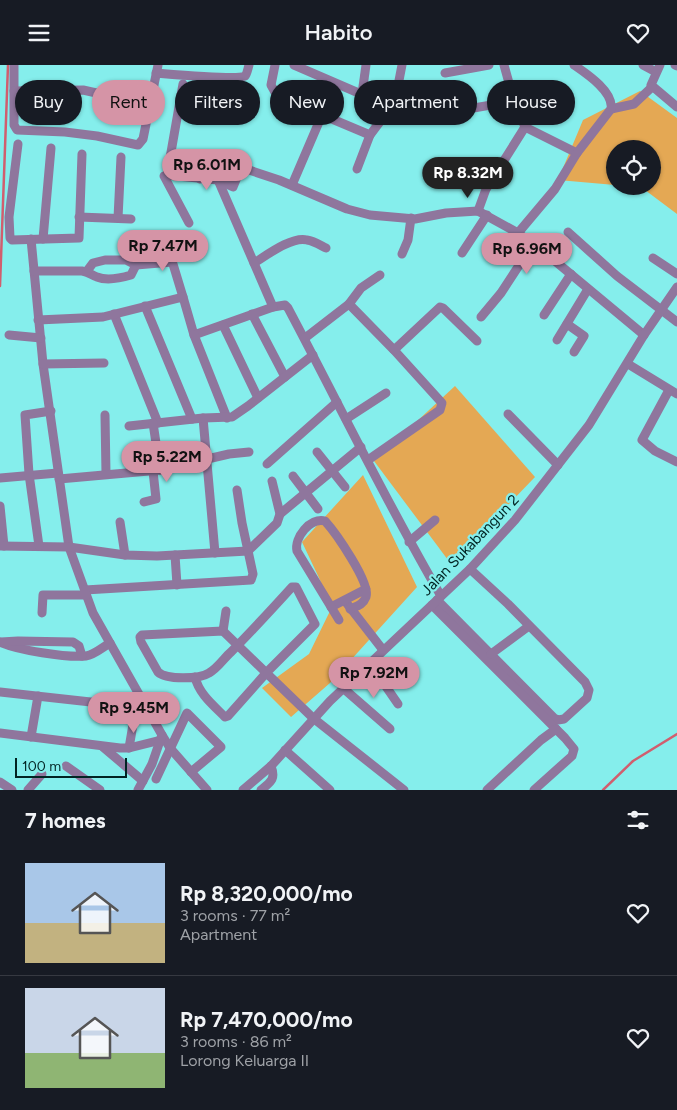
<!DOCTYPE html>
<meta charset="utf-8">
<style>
body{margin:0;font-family:Figtree,sans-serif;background:#242831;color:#f1f3f6;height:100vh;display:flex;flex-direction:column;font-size:19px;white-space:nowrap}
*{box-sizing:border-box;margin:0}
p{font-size:16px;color:#9ea1a6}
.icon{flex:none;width:28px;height:28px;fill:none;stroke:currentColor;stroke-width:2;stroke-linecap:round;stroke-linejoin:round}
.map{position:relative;height:725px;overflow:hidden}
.details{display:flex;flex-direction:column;background:#171b24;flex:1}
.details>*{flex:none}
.banner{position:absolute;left:15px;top:15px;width:648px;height:45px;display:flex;gap:10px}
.tools{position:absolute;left:606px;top:75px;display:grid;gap:10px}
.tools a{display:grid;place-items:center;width:55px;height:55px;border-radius:50%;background:#171b24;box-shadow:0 1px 4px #0004;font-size:25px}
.scale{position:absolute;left:15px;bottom:12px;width:112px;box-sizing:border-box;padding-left:5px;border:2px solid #012423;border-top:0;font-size:14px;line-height:18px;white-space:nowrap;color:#012423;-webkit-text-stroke:4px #85eeec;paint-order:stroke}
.price{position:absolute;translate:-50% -42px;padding:0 11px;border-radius:18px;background:#d594a6;color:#111;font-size:16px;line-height:32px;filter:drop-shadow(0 1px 2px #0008)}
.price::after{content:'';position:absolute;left:50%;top:30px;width:15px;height:11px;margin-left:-8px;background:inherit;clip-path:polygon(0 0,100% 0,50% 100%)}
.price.selected{background:#222;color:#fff}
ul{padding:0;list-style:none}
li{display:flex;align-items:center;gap:15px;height:125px;padding:0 25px}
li+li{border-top:1px solid #363941}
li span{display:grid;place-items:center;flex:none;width:140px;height:100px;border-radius:0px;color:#555}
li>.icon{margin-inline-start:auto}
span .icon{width:60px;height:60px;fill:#fffc;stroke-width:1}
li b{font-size:21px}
h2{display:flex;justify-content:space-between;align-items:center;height:60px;padding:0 25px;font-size:21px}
.chip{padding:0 18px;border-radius:22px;background:#171b24;box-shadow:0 1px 4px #0004;font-size:18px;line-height:45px}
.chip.selected{background:#d594a6;color:#111}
header{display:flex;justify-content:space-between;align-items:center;height:65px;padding:0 25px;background:#171b24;font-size:22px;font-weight:600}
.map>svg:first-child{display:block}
.green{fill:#e4a854}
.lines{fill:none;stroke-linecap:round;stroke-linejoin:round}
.stream{stroke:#d15e6e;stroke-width:2.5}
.minor{stroke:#8f769d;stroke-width:9}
.labels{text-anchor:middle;stroke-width:4.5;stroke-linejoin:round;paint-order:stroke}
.street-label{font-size:15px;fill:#012423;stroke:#85eeec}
</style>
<header><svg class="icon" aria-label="menu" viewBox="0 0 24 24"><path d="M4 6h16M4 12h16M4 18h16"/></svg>Habito<svg class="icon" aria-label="heart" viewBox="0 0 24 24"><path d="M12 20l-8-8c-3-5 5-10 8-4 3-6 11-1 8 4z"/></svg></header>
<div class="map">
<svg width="677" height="725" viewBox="0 0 677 725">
<rect width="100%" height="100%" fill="#85eeec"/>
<!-- green -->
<g class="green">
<path d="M640,26L677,53V149L641,122L632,121H652V84H615V120L558,115L583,55Z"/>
<path d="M455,321L535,412L451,499L374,396Z"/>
<path d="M363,410L417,522L330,618L291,652L262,623L309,589L330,546L320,515L302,477Z"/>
</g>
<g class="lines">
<!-- stream -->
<g class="stream">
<path d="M0,221L8,0"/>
<path d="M603,725L633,696L677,669"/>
</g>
<!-- minor -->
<g class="minor">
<path d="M14,0V60L17,65L65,67L97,71L138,80L143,74L158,0"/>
<path d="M275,0L271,20L276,29L282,33L370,70L391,42L396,31L402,0"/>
<path d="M294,0L391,42"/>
<path d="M504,0L514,36L525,62L577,88"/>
<path d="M643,0L656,7"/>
<path d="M660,0L651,20L677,42"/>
<path d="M675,0L677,1"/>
<path d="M156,8C169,9 237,15 245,11C247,9 248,3 249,0"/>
<path d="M445,8L489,0"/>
<path d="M183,19L167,110L164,111L189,158"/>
<path d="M14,26L83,25L150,40"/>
<path d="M362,29L366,0"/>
<path d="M611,44L634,39L652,22"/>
<path d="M428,46L462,45L514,36"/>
<path d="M18,79L9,152L10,173L12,175L79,173L82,89"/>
<path d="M357,104L370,70"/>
<path d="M167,110L218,115L233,122L240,105L243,103L279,115L347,144L370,150L415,154L446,148L478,146L518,168L549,191L644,270"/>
<path d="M200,114L203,91"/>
<path d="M292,120L322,50"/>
<path d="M478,146L486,124L525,62"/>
<path d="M79,152L131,154"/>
<path d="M118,153L121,92"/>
<path d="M568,167L617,211L677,257"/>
<path d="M518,168L555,124L577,88L611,44C614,27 587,9 574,0"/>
<path d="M31,174L43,299L69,482L93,548L162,670L170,683L207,725"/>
<path d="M43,174L51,83"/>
<path d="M166,176L183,232"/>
<path d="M462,188L487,150"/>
<path d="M402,189L408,175L411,153"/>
<path d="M653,193L677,209"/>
<path d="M254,198C267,190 292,171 307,175C314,176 320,180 326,183"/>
<path d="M34,206H82C89,207 91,210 97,212C107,216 121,213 131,210L136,200"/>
<path d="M87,206L93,198L105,195H126L136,200L172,197"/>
<path d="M349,239L394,285L442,338L440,345L368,395"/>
<path d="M145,241L192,354"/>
<path d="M273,242L285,240L288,243C339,339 386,437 441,531"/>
<path d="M114,249L158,358"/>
<path d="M252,249L285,312"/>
<path d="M544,250L571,209"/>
<path d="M481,252L501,228L533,179"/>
<path d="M38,255L103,252L183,232L194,270L273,242L218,115"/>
<path d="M567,259L584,271L574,287"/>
<path d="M223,260L258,333"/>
<path d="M9,270L41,273"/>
<path d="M194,270L227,353"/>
<path d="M305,273L349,239L361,223L380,210"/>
<path d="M557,275L588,224"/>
<path d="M394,285L440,242L443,243L477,276"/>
<path d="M43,299L104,298"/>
<path d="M628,299L677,329"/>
<path d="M669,325L642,375L655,386L677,397"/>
<path d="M508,349L558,400"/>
<path d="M105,350L106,409"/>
<path d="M203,353L215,488"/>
<path d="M346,354L386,328"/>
<path d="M129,361L203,353L232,352L248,341L313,290"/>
<path d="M317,387L345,422"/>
<path d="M267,399L337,337"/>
<path d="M160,405L229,389L249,387"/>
<path d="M293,411L318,444"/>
<path d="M0,413L58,408"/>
<path d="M59,414L160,405L153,358"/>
<path d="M144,437L156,434L153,406"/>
<path d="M0,441L4,481"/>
<path d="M280,449L361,382"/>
<path d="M120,457L125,490"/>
<path d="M409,477L435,455"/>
<path d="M0,481L69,482L125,490L157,491L248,486L277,458L280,449L272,416"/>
<path d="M39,481L29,409L25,350L51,346"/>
<path d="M175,490L177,520"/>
<path d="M85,525L251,515L253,509L242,458L237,425"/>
<path d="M437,535L554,653L558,655L564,654L587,633L589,625L585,617L508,539L470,504"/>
<path d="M345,536L383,585"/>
<path d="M432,540L565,673L574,684L572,691L534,725"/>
<path d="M331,542L366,524"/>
<path d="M42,548L43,530H86"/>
<path d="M339,555L297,486C294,473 310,452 325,456C335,467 371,518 366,532C363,540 357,541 350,544"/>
<path d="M223,566L226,546"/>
<path d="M0,577C17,585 67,593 86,591C94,590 103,582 110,578"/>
<path d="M1,577L18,576L73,577L79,581L82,591"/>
<path d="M491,589L529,561"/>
<path d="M369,597L398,639"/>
<path d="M195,612C199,629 213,640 225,652L228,651L267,607L315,559L296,522H292C272,544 252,566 231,587C224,593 218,603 209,608C200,614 166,615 158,607L141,577L140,572L142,570L223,566L313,653L404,725"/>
<path d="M343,623L390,664"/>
<path d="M0,627L136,642L129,683"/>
<path d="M0,668L120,683H129L161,675"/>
<path d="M31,672L38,631"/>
<path d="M103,682L143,716"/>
<path d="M285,685L330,725"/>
<path d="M66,701L100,725"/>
<path d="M156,714L187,648L221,682L191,707"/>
<path d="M0,717L12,725"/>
<path d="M28,725L42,709"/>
<path d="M138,725L152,699L162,670"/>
<path d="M243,725L271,701L330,636L470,504L515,455L589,360L644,270L677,222"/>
<path d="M261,725C271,717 276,714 271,701"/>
<path d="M487,725L541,675L556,664"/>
</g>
</g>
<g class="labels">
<!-- street labels -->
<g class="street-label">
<text transform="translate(470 480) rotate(-46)" y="5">Jalan Sukabangun 2</text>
</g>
</g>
</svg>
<div class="tools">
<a><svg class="icon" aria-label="locate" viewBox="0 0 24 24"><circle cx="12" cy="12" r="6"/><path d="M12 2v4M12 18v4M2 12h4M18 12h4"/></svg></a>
</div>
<div class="scale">100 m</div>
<b class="price" style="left:207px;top:126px">Rp 6.01M</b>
<b class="price selected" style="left:468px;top:134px">Rp 8.32M</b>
<b class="price" style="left:163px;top:207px">Rp 7.47M</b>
<b class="price" style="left:527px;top:210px">Rp 6.96M</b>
<b class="price" style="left:167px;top:418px">Rp 5.22M</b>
<b class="price" style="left:374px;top:634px">Rp 7.92M</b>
<b class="price" style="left:134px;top:669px">Rp 9.45M</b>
<div class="banner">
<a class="chip">Buy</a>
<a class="chip selected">Rent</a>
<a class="chip">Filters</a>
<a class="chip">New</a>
<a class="chip">Apartment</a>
<a class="chip">House</a>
</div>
</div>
<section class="details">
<h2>7 homes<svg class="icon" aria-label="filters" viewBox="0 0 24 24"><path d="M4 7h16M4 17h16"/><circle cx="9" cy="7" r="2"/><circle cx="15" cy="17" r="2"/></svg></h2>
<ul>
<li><span style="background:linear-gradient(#a9c7e8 60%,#c2b280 0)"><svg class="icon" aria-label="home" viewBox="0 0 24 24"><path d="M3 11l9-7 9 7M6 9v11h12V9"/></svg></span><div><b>Rp 8,320,000/mo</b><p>3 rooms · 77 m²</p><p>Apartment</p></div><svg class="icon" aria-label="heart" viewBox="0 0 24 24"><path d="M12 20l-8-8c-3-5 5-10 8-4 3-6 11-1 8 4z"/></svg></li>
<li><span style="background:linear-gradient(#c9d6e8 65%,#8fb573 0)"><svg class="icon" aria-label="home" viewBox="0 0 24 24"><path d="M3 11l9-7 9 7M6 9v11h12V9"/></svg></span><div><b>Rp 7,470,000/mo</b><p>3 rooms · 86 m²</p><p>Lorong Keluarga II</p></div><svg class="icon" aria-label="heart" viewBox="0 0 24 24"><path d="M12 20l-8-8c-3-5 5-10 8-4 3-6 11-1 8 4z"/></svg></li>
</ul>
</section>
